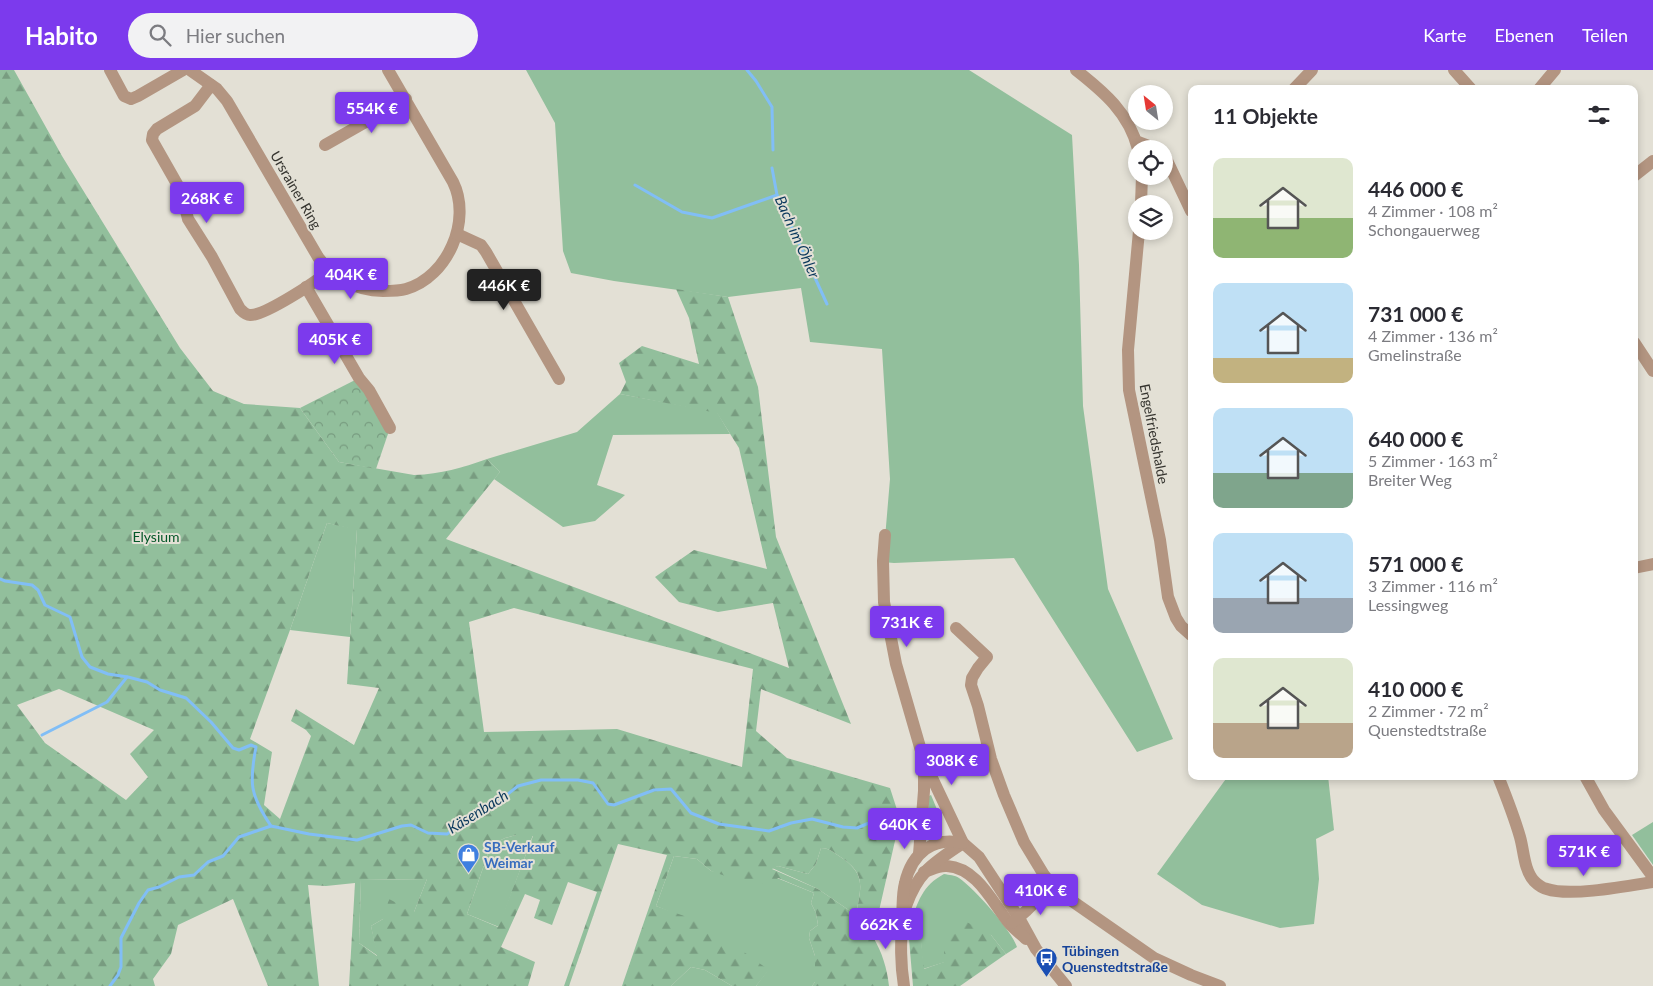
<!DOCTYPE html>
<html lang="de">
<meta charset="utf-8">
<style>
body{margin:0;font-family:Lato,sans-serif;background:#f2f2f3;color:#2b2b33;height:100vh;display:flex;flex-direction:column;font-size:19px;white-space:nowrap}
*{box-sizing:border-box;margin:0}
p{font-size:16px;color:#7c7c81}
.icon{flex:none;width:28px;height:28px;fill:none;stroke:currentColor;stroke-width:2;stroke-linecap:round;stroke-linejoin:round}
.map{position:relative;flex:1;overflow:hidden}
.details{position:absolute;left:1188px;top:15px;width:450px;height:695px;display:flex;flex-direction:column;background:#fff;border-radius:10px;box-shadow:0 2px 8px #0003}
.details>*{flex:none}
.needle{width:32px;rotate:330deg}
.tools{position:absolute;left:1128px;top:15px;display:grid;gap:10px}
.tools a{display:grid;place-items:center;width:45px;height:45px;border-radius:50%;background:#fff;box-shadow:0 2px 8px #0003;font-size:25px}
.price{position:absolute;translate:-50% -42px;padding:0 11px;border-radius:5px;background:#7c3aed;color:#fff;font-size:16px;line-height:32px;filter:drop-shadow(0 1px 2px #0008)}
.price::after{content:'';position:absolute;left:50%;top:30px;width:15px;height:11px;margin-left:-8px;background:inherit;clip-path:polygon(0 0,100% 0,50% 100%)}
.price.on{background:#222;color:#fff}
ul{padding:0;list-style:none}
li{display:flex;align-items:center;gap:15px;height:125px;padding:0 25px}
li span{display:grid;place-items:center;flex:none;width:140px;height:100px;border-radius:10px;color:#555}
li>.icon{margin-inline-start:auto}
span .icon{width:60px;height:60px;fill:#fffc;stroke-width:1}
li b{font-size:21px}
h2{display:flex;justify-content:space-between;align-items:center;height:60px;padding:0 25px;font-size:21px}
header{display:flex;align-items:center;gap:30px;box-sizing:border-box;height:70px;padding:0 25px;background:#7c3aed;color:#fff}
header strong{font-size:24px}
nav{display:flex;gap:28px;margin-inline-start:auto;font-size:18px}
.search{width:350px;height:45px;background:#f2f2f3;display:flex;align-items:center;gap:12px;box-sizing:border-box;padding:0 18px;border-radius:28px;color:#7c7c81;font-size:19px}
.map>svg:first-child{display:block}
.green{fill:#92bf9c}
.forest{fill:url(#forest-firs);fill-rule:evenodd}
.park{fill:url(#park-crowns)}
.lines{fill:none;stroke-linecap:round;stroke-linejoin:round}
.stream{stroke:#81bef6;stroke-width:3}
.minor{stroke:#b39581;stroke-width:12}
.labels{text-anchor:middle;stroke-width:4;stroke-linejoin:round;paint-order:stroke}
.street-label{font-size:14px;fill:#35342f;stroke:#e3e0d5}
.park-label{font-size:14px;fill:#045728;stroke:#e3e0d5}
.shop-label{font-size:14px;font-weight:bold;fill:#366cbe;stroke:#e3e0d5;text-anchor:start}
.transit-label{font-size:14px;font-weight:bold;fill:#164399;stroke:#e3e0d5;text-anchor:start}
.water-label{font-size:15px;font-style:italic;fill:#0a385c;stroke:#e3e0d5}
</style>
<header>
<strong>Habito</strong>
<div class="search"><svg class="icon" aria-label="search" viewBox="0 0 24 24"><circle cx="10" cy="10" r="6"/><path d="M15 15l6 6"/></svg>Hier suchen</div>
<nav><a>Karte</a><a>Ebenen</a><a>Teilen</a></nav>
</header>
<div class="map">
<svg width="1653" height="916" viewBox="0 0 1653 916">
<defs>
<pattern id="forest-firs" width="22" height="20" patternUnits="userSpaceOnUse" patternTransform="scale(1.25)"><rect width="22" height="20" fill="#92bf9c"/><path d="M5 1l3.5 6h-7zM16 11l3.5 6h-7z" fill="#789c80"/></pattern>
<pattern id="park-crowns" width="20" height="18" patternUnits="userSpaceOnUse" patternTransform="scale(1.25)"><rect width="20" height="18" fill="#92bf9c"/><path d="M2 6a3 3 0 1 1 6 0M12 15a3 3 0 1 1 6 0" fill="none" stroke="#789c80"/></pattern>
</defs>
<rect width="100%" height="100%" fill="#e3e0d5"/>
<!-- green -->
<g class="green">
<path d="M526,0H969L1072,65L1079,195L1083,336L1108,519L1173,669L1137,682L1014,488L894,493L883,492L890,409L882,279L810,272L801,218L728,227L614,211L571,203L563,181L555,53Z"/>
<path d="M620,324L717,342L730,364L613,365L597,415L625,425L595,451L563,457L494,409L500,402L487,389L577,362Z"/>
<path d="M327,453L357,459L350,567L290,560Z"/>
<path d="M1228,706H1328L1334,760L1316,769L1319,809L1314,854L1280,858L1202,835L1157,804Z"/>
<path d="M931,725L941,749H928L929,726Z"/>
<path d="M1653,752V795L1632,765Z"/>
<path d="M516,765H533L499,857L467,844L491,775L505,768Z"/>
<path d="M821,778C829,778 833,782 839,786C867,804 861,817 856,845L818,819L772,798L778,796L808,804L816,794Z"/>
<path d="M674,786L697,789L711,801L777,808L814,823L811,833L816,843L818,855L810,861L809,868L815,886V912L812,916H756L768,900L673,843L656,836Z"/>
<path d="M944,804C949,805 955,805 959,808C974,818 1012,861 1017,877L1006,884L991,865L944,862L945,892L923,899L920,859L911,854C917,832 923,815 944,804Z"/>
<path d="M427,809L414,842L383,849L371,856L378,886L359,873L361,810Z"/>
<path d="M691,897L705,900L732,916H671Z"/>
</g>
<!-- forest -->
<g class="forest">
<path d="M0,0H14L62,86L180,278L213,321L244,334L300,338L339,392L414,405C442,404 461,398 487,389L500,402L446,469L789,598L773,533L718,542L679,532L655,507L694,480L767,499L739,378L717,343L620,324L626,312L619,293L642,276L699,294L689,248L676,219L728,227L758,317L776,467L851,654L761,619L756,661L787,688L890,718L900,749L873,867C882,882 887,898 889,916H812L815,912V886L809,868L810,861L818,855L816,843L811,833L814,823L778,808L770,815L731,808L711,801L697,789L674,786L656,836L704,853L769,900L756,916H732L705,900L691,897L671,916H622L667,785L618,774L569,916H564L597,822L568,812L552,855L534,848L540,830L525,824L501,877L535,892L528,916H349L355,813L326,816L308,815L319,916H268L233,829L178,855L171,884L153,909L155,916H0ZM327,453L357,460L347,614L379,618L354,675L296,639L291,651L306,660L311,666L280,749L264,735L272,682L250,669L290,560ZM514,538L753,599L742,697L617,659L484,662L469,552ZM59,619L154,660L130,684L148,707L126,730L45,673L17,635ZM516,765L533,766L498,857L467,844L491,775L505,768ZM821,778C829,778 833,782 839,786C867,804 861,816 856,845L818,819L772,799L778,796L808,804L816,794ZM427,809L414,842L389,829L383,849L371,856L377,886L359,873L361,810Z"/>
<path d="M963,850L991,865L1006,884L960,916H913L909,869L911,854L920,859L924,899L944,892V862Z"/>
</g>
<!-- park -->
<path class="park" d="M359,308L390,358L376,399L339,392L300,338Z"/>
<g class="lines">
<!-- stream -->
<g class="stream">
<path d="M747,0L756,11L772,37L773,80"/>
<path d="M772,98L777,125L827,234"/>
<path d="M635,115L682,142L712,148L777,125"/>
<path d="M0,509L5,511L32,515L38,520L45,535L70,547L82,587L90,597L108,604L128,607L147,612L160,620L186,628L211,652L233,678L239,680L251,675L256,677C249,713 250,725 271,756L309,764L357,770L402,756L411,755L428,763L447,764L499,731L518,716L541,710H578L593,713L608,734L614,735L654,720L671,719L691,743L719,754L769,761L791,753L812,749L843,757L857,758L893,743"/>
<path d="M42,665L107,632L127,607"/>
<path d="M110,916L118,905L121,897V868L139,833L148,820L159,817L179,807L194,805L208,792L223,786L239,767L271,756"/>
</g>
<!-- minor -->
<g class="minor">
<path d="M110,0L124,26L131,29L138,26L183,0"/>
<path d="M190,0L217,19L227,31L318,187C334,210 355,220 383,221C391,221 399,221 406,219C448,207 472,150 453,112L388,0"/>
<path d="M1076,0C1104,22 1129,43 1138,79"/>
<path d="M1454,0L1471,19"/>
<path d="M211,15L195,36L157,59L153,64L152,70L181,121L188,149L212,187L240,239C243,242 246,245 250,245C264,246 318,211 328,201"/>
<path d="M1294,19L1312,0"/>
<path d="M1539,19L1555,0"/>
<path d="M1136,71L1157,79"/>
<path d="M325,75L406,29"/>
<path d="M1164,84L1191,141"/>
<path d="M1634,106L1653,91"/>
<path d="M1141,134L1142,106"/>
<path d="M1139,161L1128,280L1129,320L1160,470L1168,527L1176,548L1181,556L1191,565"/>
<path d="M457,164L481,175L486,182L559,309"/>
<path d="M306,217L359,308L369,320L390,358"/>
<path d="M1634,272L1653,301"/>
<path d="M885,465L883,491L884,532L896,594L924,691L963,773L979,787L1019,848L1036,879L1066,916"/>
<path d="M1634,498L1653,494"/>
<path d="M956,558L987,587L978,598L972,608L971,615L978,636L991,689L1004,725L1024,772L1044,805L1052,815L1072,831L1154,888L1191,905L1220,916"/>
<path d="M1498,706C1506,726 1514,746 1520,767C1524,781 1524,800 1534,811C1538,815 1542,818 1547,819C1570,827 1628,816 1653,812"/>
<path d="M1585,706L1604,740L1653,807"/>
<path d="M919,784L924,721V693"/>
<path d="M924,802C931,800 939,795 947,796C977,798 992,832 1009,853C1014,859 1021,864 1026,869"/>
<path d="M906,836C918,801 935,792 963,773"/>
<path d="M1012,853L1026,841L1052,815"/>
<path d="M904,916C900,892 901,872 902,847C903,836 902,824 905,813C912,783 933,766 963,773"/>
</g>
</g>
<!-- icons -->
<defs>
<symbol id="shop-pin" viewBox="-11 -11 22 30"><path d="M0 17L-7.5 6A9.5 9.5 0 1 1 7.5 6Z" fill="#3f7fe0" stroke="#e3e0d5"/><path d="M-5-2.5h2.3a2.7 3.5 0 0 1 5.4 0H5L5.5 6h-11ZM-1.5-2.5h3a1.5 2.3 0 0 0-3 0Z" fill="#fff"/></symbol>
<symbol id="bus-pin" viewBox="-11 -11 22 30"><path d="M0 17L-7.5 6A9.5 9.5 0 1 1 7.5 6Z" fill="#1a4fb4" stroke="#e3e0d5"/><path d="M-5-6H5V4H4V6H2V4H-2V6H-4V4H-5ZM-3.5-4V0h7V-4ZM-3.5 1.2v1.5H-2V1.2ZM2 1.2v1.5H3.5V1.2Z" fill="#fff"/></symbol>
</defs>
<g fill-rule="evenodd">
<use href="#shop-pin" x="456" y="772" width="25" height="34"/>
<use href="#bus-pin" x="1034" y="876" width="25" height="34"/>
</g>
<g class="labels">
<!-- street labels -->
<g class="street-label">
<text transform="translate(296 120) rotate(60)" y="5">Ursrainer Ring</text>
<text transform="translate(1154 364) rotate(79)" y="5">Engelfriedshalde</text>
</g>
<!-- park labels -->
<g class="park-label">
<text x="156" y="472">Elysium</text>
</g>
<!-- shop labels -->
<g class="shop-label">
<text x="484" y="782">SB-Verkauf<tspan x="484" dy="16">Weimar</tspan></text>
</g>
<!-- transit labels -->
<g class="transit-label">
<text x="1062" y="886">Tübingen<tspan x="1062" dy="16">Quenstedtstraße</tspan></text>
</g>
<!-- water labels -->
<g class="water-label">
<text transform="translate(797 167) rotate(66)" y="5">Bach im Öhler</text>
<text transform="translate(478 742) rotate(-32)" y="5">Käsenbach</text>
</g>
</g>
</svg>
<div class="tools">
<a><svg class="needle" viewBox="-14 -14 28 28"><path d="M0-13l5 13h-10z" fill="#e53935"/><path d="M0 13l5-13h-10z" fill="#7c7c81"/></svg></a>
<a><svg class="icon" aria-label="locate" viewBox="0 0 24 24"><circle cx="12" cy="12" r="6"/><path d="M12 2v4M12 18v4M2 12h4M18 12h4"/></svg></a>
<a><svg class="icon" aria-label="layers" viewBox="0 0 24 24"><path d="M12 4l9 5-9 5-9-5zM3 14l9 5 9-5"/></svg></a>
</div>
<b class="price" style="left:372px;top:64px">554K €</b>
<b class="price" style="left:207px;top:154px">268K €</b>
<b class="price" style="left:351px;top:230px">404K €</b>
<b class="price on" style="left:504px;top:241px">446K €</b>
<b class="price" style="left:335px;top:295px">405K €</b>
<b class="price" style="left:907px;top:578px">731K €</b>
<b class="price" style="left:952px;top:716px">308K €</b>
<b class="price" style="left:905px;top:780px">640K €</b>
<b class="price" style="left:1584px;top:807px">571K €</b>
<b class="price" style="left:1041px;top:846px">410K €</b>
<b class="price" style="left:886px;top:880px">662K €</b>
<section class="details">
<h2>11 Objekte<svg class="icon" aria-label="filters" viewBox="0 0 24 24"><path d="M4 7h16M4 17h16"/><circle cx="9" cy="7" r="2"/><circle cx="15" cy="17" r="2"/></svg></h2>
<ul>
<li><span style="background:linear-gradient(#dfe7d0 60%,#8fb573 0)"><svg class="icon" aria-label="home" viewBox="0 0 24 24"><path d="M3 11l9-7 9 7M6 9v11h12V9"/></svg></span><div><b>446 000 €</b><p>4 Zimmer · 108 m²</p><p>Schongauerweg</p></div></li>
<li><span style="background:linear-gradient(#bfe0f5 75%,#c2b280 0)"><svg class="icon" aria-label="home" viewBox="0 0 24 24"><path d="M3 11l9-7 9 7M6 9v11h12V9"/></svg></span><div><b>731 000 €</b><p>4 Zimmer · 136 m²</p><p>Gmelinstraße</p></div></li>
<li><span style="background:linear-gradient(#bfe0f5 65%,#7fa58c 0)"><svg class="icon" aria-label="home" viewBox="0 0 24 24"><path d="M3 11l9-7 9 7M6 9v11h12V9"/></svg></span><div><b>640 000 €</b><p>5 Zimmer · 163 m²</p><p>Breiter Weg</p></div></li>
<li><span style="background:linear-gradient(#bfe0f5 65%,#9aa5b1 0)"><svg class="icon" aria-label="home" viewBox="0 0 24 24"><path d="M3 11l9-7 9 7M6 9v11h12V9"/></svg></span><div><b>571 000 €</b><p>3 Zimmer · 116 m²</p><p>Lessingweg</p></div></li>
<li><span style="background:linear-gradient(#dfe7d0 65%,#b9a48a 0)"><svg class="icon" aria-label="home" viewBox="0 0 24 24"><path d="M3 11l9-7 9 7M6 9v11h12V9"/></svg></span><div><b>410 000 €</b><p>2 Zimmer · 72 m²</p><p>Quenstedtstraße</p></div></li>
</ul>
</section>
</div>
